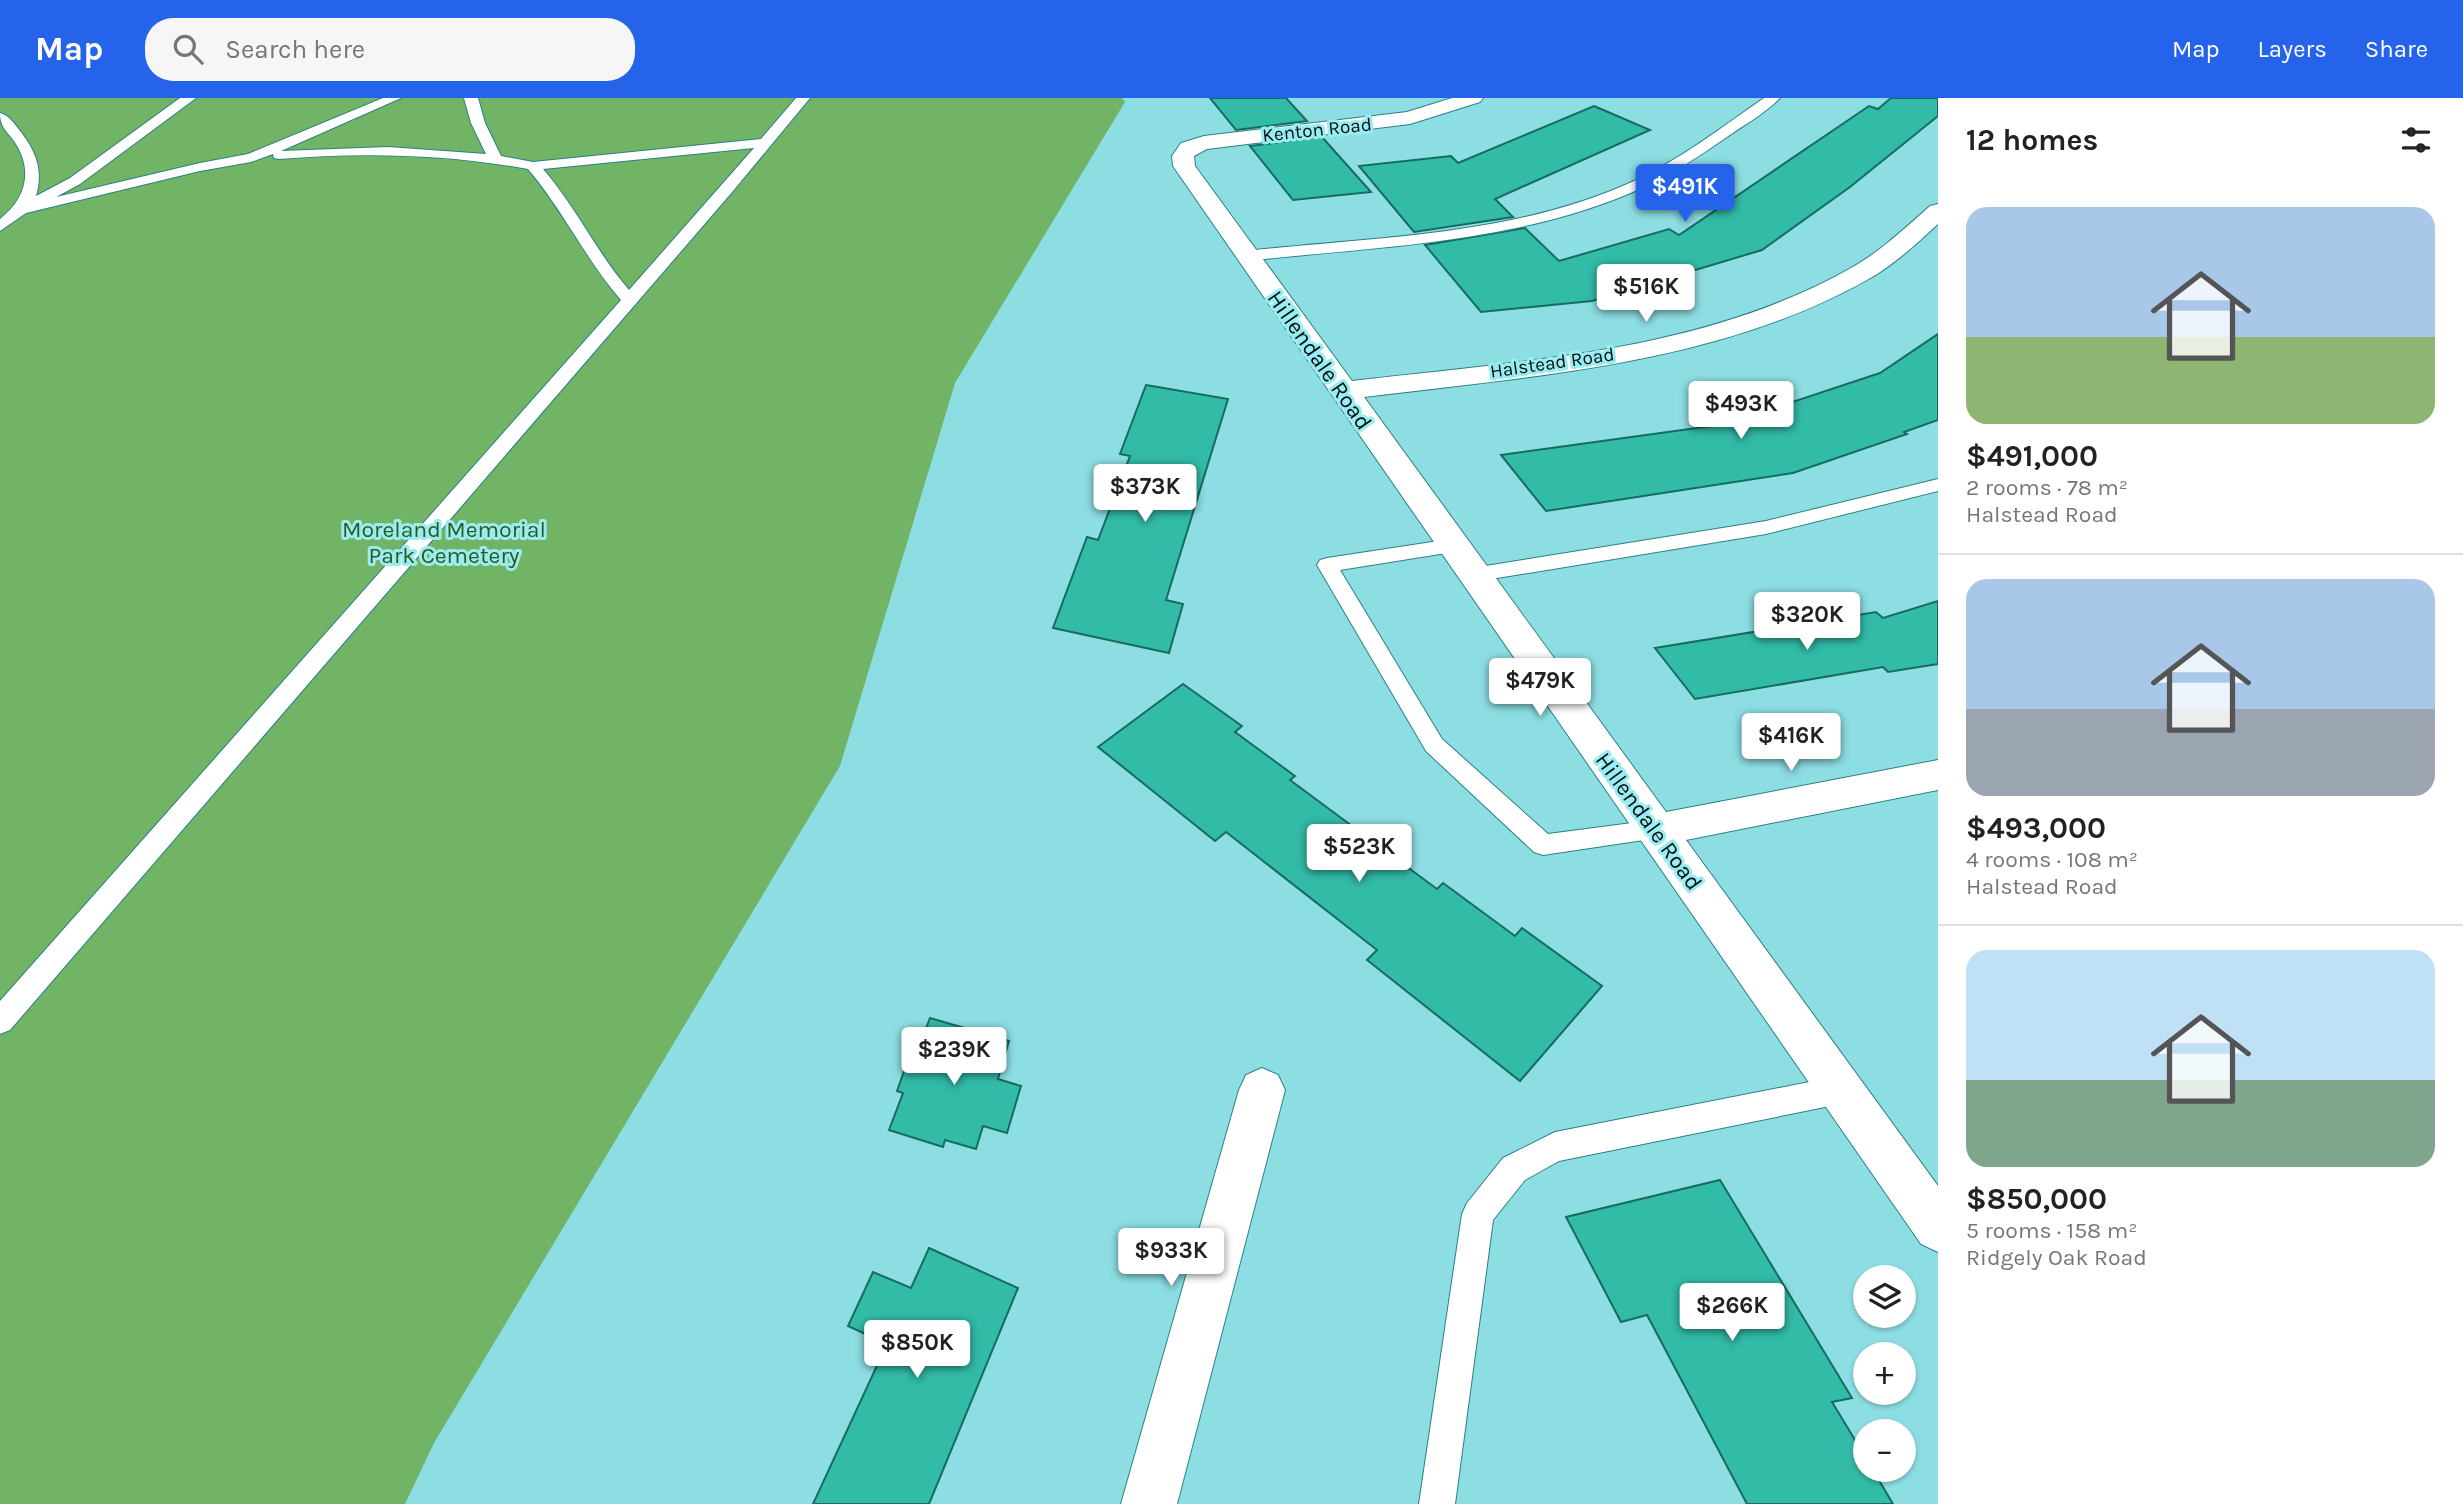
<!DOCTYPE html>
<meta charset="utf-8">
<style>
body{margin:0;font-family:Karla,sans-serif;background:#f6f6f6;color:#222;height:100vh;display:flex;flex-direction:column;font-size:26px;white-space:nowrap}
*{box-sizing:border-box;margin:0}
p{font-size:23px;color:#767676}
.icon{flex:none;width:38px;height:38px;fill:none;stroke:currentColor;stroke-width:2;stroke-linecap:round;stroke-linejoin:round}
.map{position:relative;flex:1;overflow:hidden}
.drawer{display:flex;flex-direction:column;background:#fff;width:525px}
.drawer>*{flex:none}
.buttons{position:absolute;left:1853px;top:1167px;display:grid;gap:14px}
.buttons a{display:grid;place-items:center;width:63px;height:63px;border-radius:50%;background:#fff;box-shadow:0 2px 5px #0004;font-size:35px}
.price{position:absolute;translate:-50% -60px;padding:0 16px;border-radius:7px;background:#fff;color:#222;font-size:23px;line-height:46px;filter:drop-shadow(0 2px 4px #0008)}
.price::after{content:'';position:absolute;left:50%;top:42px;width:21px;height:16px;margin-left:-10px;background:inherit;clip-path:polygon(0 0,100% 0,50% 100%)}
.price.current{background:#2563eb;color:#fff}
ul{padding:0;list-style:none}
li{display:grid;align-content:center;gap:14px;height:371px;padding:0 28px}
li+li{border-top:2px solid #e0e0e0}
li span{display:grid;place-items:center;height:217px;border-radius:21px;color:#555}
li>.icon{margin-inline-start:auto}
span .icon{width:126px;height:126px;fill:#fffc;stroke-width:1}
li b{font-size:30px}
h2{display:flex;justify-content:space-between;align-items:center;height:84px;padding:0 28px;font-size:30px}
header{display:flex;align-items:center;gap:42px;box-sizing:border-box;height:98px;padding:0 35px;background:#2563eb;color:#fff}
header strong{font-size:33px}
nav{display:flex;gap:38px;margin-inline-start:auto;font-size:24px}
.search{width:490px;height:63px;background:#f6f6f6;display:flex;align-items:center;gap:18px;box-sizing:border-box;padding:0 24px;border-radius:28px;color:#767676;font-size:26px}
main{display:flex;flex:1;min-height:0}
.map>svg:first-child{display:block}
.green{fill:#71b465}
.building{fill:#32bba7;stroke:#166c5f;stroke-width:2}
.lines{fill:none;stroke-linecap:round;stroke-linejoin:round}
.lane-casing{stroke:#2a8085;stroke-width:2}
.street-casing{stroke:#2a8085;stroke-width:2}
.lane{fill:#fff;fill-rule:evenodd}
.street{fill:#fff;fill-rule:evenodd}
.labels{text-anchor:middle;stroke-width:6;stroke-linejoin:round;paint-order:stroke}
.far-street-label{font-size:19px;fill:#001113;stroke:#9aecf1}
.street-label{font-size:23px;fill:#001113;stroke:#9aecf1}
.park-label{font-size:23px;fill:#295b1f;stroke:#9aecf1}
</style>
<header>
<strong>Map</strong>
<div class="search"><svg class="icon" aria-label="search" viewBox="0 0 24 24"><circle cx="10" cy="10" r="6"/><path d="M15 15l6 6"/></svg>Search here</div>
<nav><a>Map</a><a>Layers</a><a>Share</a></nav>
</header>
<main>
<div class="map">
<svg width="1938" height="1406" viewBox="0 0 1938 1406">
<rect width="100%" height="100%" fill="#8ddee3"/>
<!-- green -->
<path class="green" d="M0,0H1122L1125,4L955,285L840,668L434,1345L405,1406H0Z"/>
<!-- building -->
<g class="building">
<path d="M1210,0H1286L1307,23L1236,32Z"/>
<path d="M1891,0H1938V18L1850,89L1762,152L1592,203L1481,214L1425,147L1525,130L1559,163L1669,131L1679,137L1869,8L1878,11Z"/>
<path d="M1594,8L1650,32L1495,101L1513,119L1414,134L1359,68L1451,58L1458,65Z"/>
<path d="M1322,39L1371,94L1293,102L1250,48Z"/>
<path d="M1938,236V322L1904,334L1907,336L1793,375L1546,413L1501,357L1726,326L1880,275Z"/>
<path d="M1146,287L1228,301L1166,502L1183,506L1169,555L1053,530L1087,439L1098,442L1130,358L1120,356Z"/>
<path d="M1938,503V566L1888,574L1883,569L1695,601L1655,550L1876,514L1883,520Z"/>
<path d="M1183,586L1242,628L1235,634L1295,678L1290,682L1437,791L1443,785L1515,838L1522,830L1602,888L1520,983L1367,862L1377,852L1226,734L1215,743L1098,649Z"/>
<path d="M930,920L1009,943L998,981L1021,988L1007,1035L983,1028L976,1051L945,1042L943,1049L889,1032L903,995L897,993L916,939L922,941Z"/>
<path d="M1720,1082L1852,1300L1832,1304L1866,1360V1372H1873L1893,1406H1747L1647,1217L1621,1224L1566,1119Z"/>
<path d="M929,1150L1018,1190L929,1406H813L887,1246L848,1228L873,1174L911,1190Z"/>
</g>
<g class="lines">
<defs>
<g id="lane">
<path d="M180,0H196L80,86L56,99L200,65L248,56L383,0H401L281,53L388,49L486,56L471,25L464,0H478L485,25L501,58L533,64L761,41L796,0H810L733,93L10,932L0,936V903L621,202C586,162 563,112 528,71C446,56 362,54 279,61L274,60L273,56L251,64L200,73L26,115L0,133V121C26,101 34,72 14,43C6,32 0,29 0,15C8,17 12,23 17,29C35,51 44,71 36,98L70,80ZM754,50L629,192C597,155 576,109 543,71Z"/>
<path d="M1764,0H1780C1765,16 1742,28 1724,41C1698,59 1671,77 1642,90C1519,146 1378,148 1246,163L1238,158L1246,153C1374,139 1515,138 1634,83C1681,61 1722,29 1764,0Z"/>
<path d="M1938,381V393L1766,436L1473,484L1466,482L1463,477L1466,472L1473,470L1766,423Z"/>
<path d="M1452,441L1459,443L1462,448L1459,453L1340,472L1442,641L1548,736L1655,722L1664,725L1667,732L1664,739L1543,757L1534,754L1426,653L1317,467L1320,462L1327,460Z"/>
<path d="M1840,978L1850,982L1855,992L1850,1002L1840,1006L1559,1063L1525,1082L1493,1122L1455,1406H1419L1462,1116L1467,1105L1503,1060L1555,1034Z"/>
</g>
<g id="street">
<path d="M1452,0H1483L1480,4L1410,26L1207,51L1194,58L1195,68L1352,283C1520,263 1701,255 1851,170C1880,154 1905,130 1930,108L1938,106V126C1916,146 1894,167 1867,182C1715,267 1533,278 1364,299L1666,714L1938,662V692L1686,742L1938,1088V1154L1921,1146L1173,68L1172,58L1181,45L1204,38L1407,14Z"/>
<path d="M1262,970L1278,977L1285,992L1177,1406H1121L1239,992L1246,977Z"/>
</g>
</defs>
<!-- lane casing -->
<use href="#lane" class="lane-casing"/>
<!-- street casing -->
<use href="#street" class="street-casing"/>
<!-- lane -->
<use href="#lane" class="lane"/>
<!-- street -->
<use href="#street" class="street"/>
</g>
<g class="labels">
<!-- far-street labels -->
<g class="far-street-label">
<text transform="translate(1317 31) rotate(-6)" y="7">Kenton Road</text>
<text transform="translate(1552 264) rotate(-8)" y="7">Halstead Road</text>
</g>
<!-- street labels -->
<g class="street-label">
<text transform="translate(1320 262) rotate(55)" y="8">Hillendale Road</text>
<text transform="translate(1649 723) rotate(54)" y="8">Hillendale Road</text>
</g>
<!-- park labels -->
<g class="park-label">
<text x="444" y="439">Moreland Memorial<tspan x="444" dy="26">Park Cemetery</tspan></text>
</g>
</g>
</svg>
<div class="buttons">
<a><svg class="icon" aria-label="layers" viewBox="0 0 24 24"><path d="M12 4l9 5-9 5-9-5zM3 14l9 5 9-5"/></svg></a>
<a>+</a>
<a>−</a>
</div>
<b class="price current" style="left:1685px;top:126px">$491K</b>
<b class="price" style="left:1646px;top:226px">$516K</b>
<b class="price" style="left:1741px;top:343px">$493K</b>
<b class="price" style="left:1145px;top:426px">$373K</b>
<b class="price" style="left:1807px;top:554px">$320K</b>
<b class="price" style="left:1540px;top:620px">$479K</b>
<b class="price" style="left:1791px;top:675px">$416K</b>
<b class="price" style="left:1359px;top:786px">$523K</b>
<b class="price" style="left:954px;top:989px">$239K</b>
<b class="price" style="left:1171px;top:1190px">$933K</b>
<b class="price" style="left:1732px;top:1245px">$266K</b>
<b class="price" style="left:917px;top:1282px">$850K</b>
</div>
<section class="drawer">
<h2>12 homes<svg class="icon" aria-label="filters" viewBox="0 0 24 24"><path d="M4 7h16M4 17h16"/><circle cx="9" cy="7" r="2"/><circle cx="15" cy="17" r="2"/></svg></h2>
<ul>
<li><span style="background:linear-gradient(#a9c7e8 60%,#8fb573 0)"><svg class="icon" aria-label="home" viewBox="0 0 24 24"><path d="M3 11l9-7 9 7M6 9v11h12V9"/></svg></span><div><b>$491,000</b><p>2 rooms · 78 m²</p><p>Halstead Road</p></div></li>
<li><span style="background:linear-gradient(#a9c7e8 60%,#9aa5b1 0)"><svg class="icon" aria-label="home" viewBox="0 0 24 24"><path d="M3 11l9-7 9 7M6 9v11h12V9"/></svg></span><div><b>$493,000</b><p>4 rooms · 108 m²</p><p>Halstead Road</p></div></li>
<li><span style="background:linear-gradient(#bfe0f5 60%,#7fa58c 0)"><svg class="icon" aria-label="home" viewBox="0 0 24 24"><path d="M3 11l9-7 9 7M6 9v11h12V9"/></svg></span><div><b>$850,000</b><p>5 rooms · 158 m²</p><p>Ridgely Oak Road</p></div></li>
</ul>
</section>
</main>
